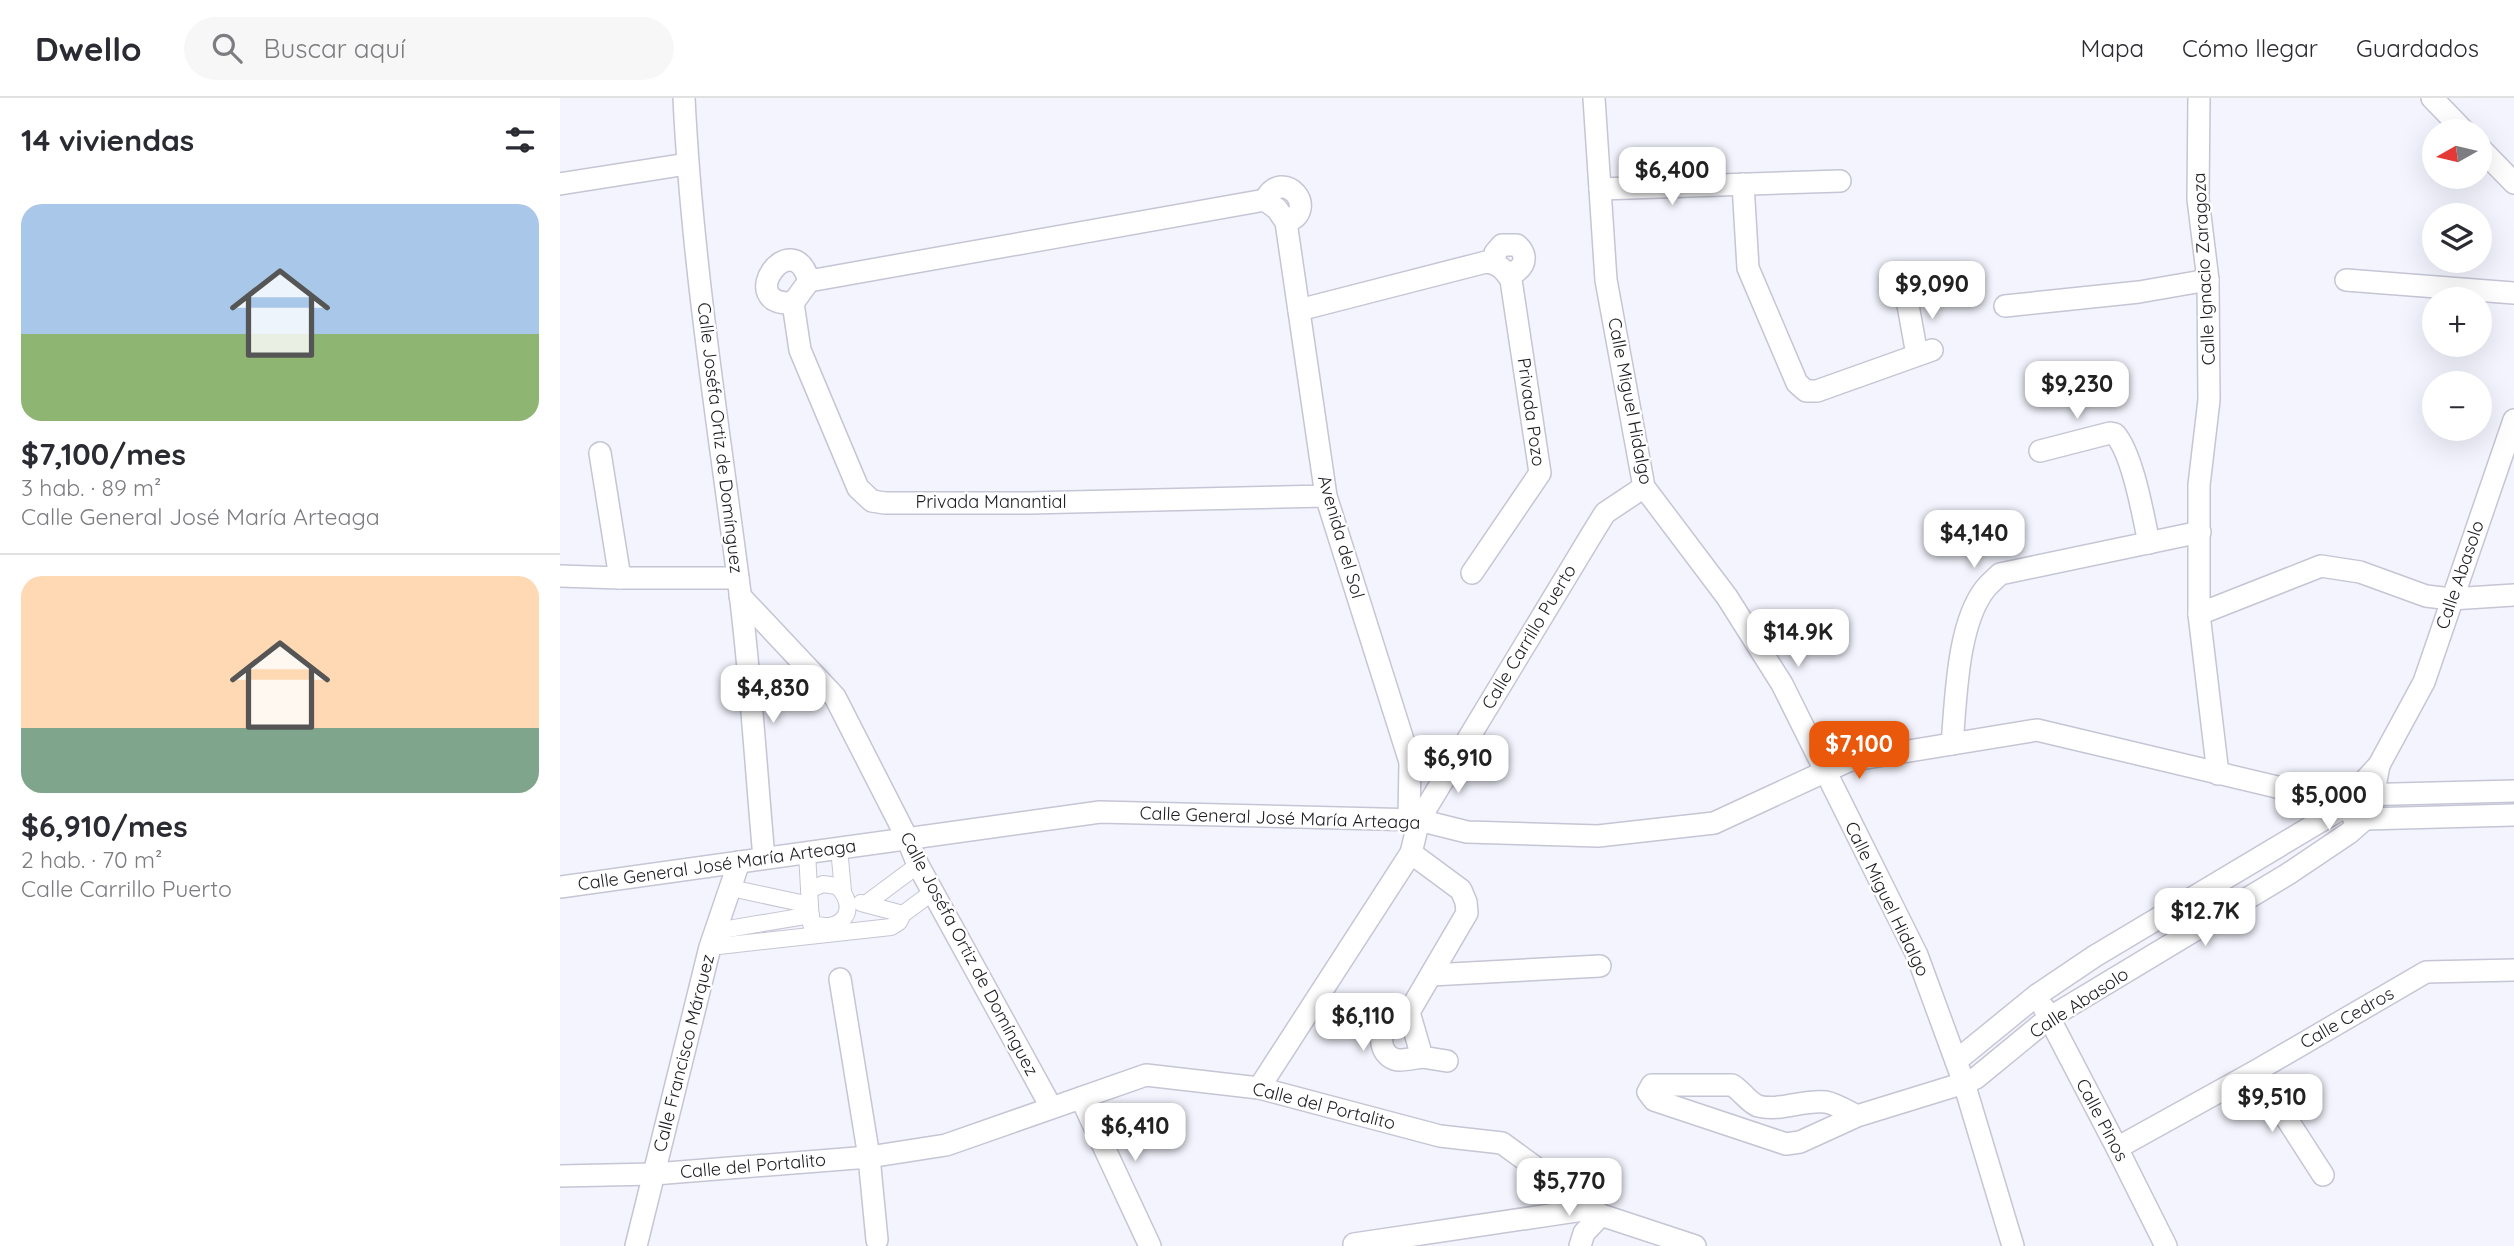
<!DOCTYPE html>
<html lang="es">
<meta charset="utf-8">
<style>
body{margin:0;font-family:Quicksand,sans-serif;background:#f7f7f7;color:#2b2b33;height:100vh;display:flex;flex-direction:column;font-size:26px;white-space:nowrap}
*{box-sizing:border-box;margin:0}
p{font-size:23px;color:#7c7c81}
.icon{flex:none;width:38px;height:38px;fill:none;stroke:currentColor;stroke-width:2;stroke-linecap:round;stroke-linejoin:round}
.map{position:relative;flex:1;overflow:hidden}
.side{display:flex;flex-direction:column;background:#fff;width:560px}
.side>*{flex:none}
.needle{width:46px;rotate:262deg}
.tools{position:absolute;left:1862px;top:21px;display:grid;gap:14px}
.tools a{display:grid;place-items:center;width:70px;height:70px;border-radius:50%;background:#fff;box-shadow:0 7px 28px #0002;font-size:35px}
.price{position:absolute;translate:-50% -60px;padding:0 16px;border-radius:14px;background:#fff;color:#222;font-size:23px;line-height:46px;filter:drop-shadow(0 2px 4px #0008)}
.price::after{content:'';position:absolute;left:50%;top:42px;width:21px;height:16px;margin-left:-10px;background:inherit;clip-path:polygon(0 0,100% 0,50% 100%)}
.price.active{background:#ea580c;color:#fff}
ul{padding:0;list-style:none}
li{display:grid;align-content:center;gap:14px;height:371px;padding:0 21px}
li+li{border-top:2px solid #e1e1e2}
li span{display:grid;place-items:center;height:217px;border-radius:21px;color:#555}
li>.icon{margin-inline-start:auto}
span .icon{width:126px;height:126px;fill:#fffc;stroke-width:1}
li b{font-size:30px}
h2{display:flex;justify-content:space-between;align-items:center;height:84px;padding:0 21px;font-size:30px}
header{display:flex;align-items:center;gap:42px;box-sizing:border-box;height:98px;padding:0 35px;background:#fff;border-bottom:2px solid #e1e1e2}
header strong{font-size:33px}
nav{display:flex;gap:38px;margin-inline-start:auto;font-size:24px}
.search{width:490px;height:63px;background:#f7f7f7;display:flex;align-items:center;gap:18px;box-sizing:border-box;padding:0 24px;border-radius:38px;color:#7c7c81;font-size:26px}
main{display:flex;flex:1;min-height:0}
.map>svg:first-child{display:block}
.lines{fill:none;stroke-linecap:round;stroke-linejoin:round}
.pedestrian-casing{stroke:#c5c5d5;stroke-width:18}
.minor-casing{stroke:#c5c5d5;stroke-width:24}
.pedestrian{stroke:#fff;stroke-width:16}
.minor{stroke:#fff;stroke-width:21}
.labels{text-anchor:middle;stroke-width:5;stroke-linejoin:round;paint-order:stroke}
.street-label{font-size:18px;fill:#1b1b20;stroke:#fff}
</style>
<header>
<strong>Dwello</strong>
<div class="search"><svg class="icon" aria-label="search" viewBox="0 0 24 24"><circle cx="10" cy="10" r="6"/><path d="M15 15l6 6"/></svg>Buscar aquí</div>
<nav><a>Mapa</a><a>Cómo llegar</a><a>Guardados</a></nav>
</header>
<main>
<section class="side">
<h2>14 viviendas<svg class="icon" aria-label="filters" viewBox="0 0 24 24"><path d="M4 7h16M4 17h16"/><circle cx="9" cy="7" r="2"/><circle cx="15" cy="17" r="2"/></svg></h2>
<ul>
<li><span style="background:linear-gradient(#a9c7e8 60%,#8fb573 0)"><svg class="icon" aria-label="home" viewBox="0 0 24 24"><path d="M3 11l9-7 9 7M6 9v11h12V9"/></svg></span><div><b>$7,100/mes</b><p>3 hab. · 89 m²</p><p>Calle General José María Arteaga</p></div></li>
<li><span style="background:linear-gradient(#ffd9b3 70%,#7fa58c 0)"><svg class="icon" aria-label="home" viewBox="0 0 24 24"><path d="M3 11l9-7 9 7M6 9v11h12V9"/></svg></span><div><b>$6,910/mes</b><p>2 hab. · 70 m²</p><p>Calle Carrillo Puerto</p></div></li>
</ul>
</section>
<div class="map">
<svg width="1954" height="1148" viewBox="0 0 1954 1148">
<rect width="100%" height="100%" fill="#f4f4fe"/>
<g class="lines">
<defs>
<g id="pedestrian">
<path d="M279,750L283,793"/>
<path d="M247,755L251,826"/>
<path d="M171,790L250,807"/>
<path d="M249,792L263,786L277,788C301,811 281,837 251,825"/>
<path d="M301,805L343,816"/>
<path d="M307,805L358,767"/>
<path d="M156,833L251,817"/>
<path d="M150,849L331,829L339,824L343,816L374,793"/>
</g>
<g id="minor">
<path d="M124,0C132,166 159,331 180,495C191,583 196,672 204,760"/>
<path d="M1034,0L1046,182L1084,389L1167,499L1222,586L1357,857L1404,985L1453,1148"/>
<path d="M1639,0L1638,101L1648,182L1649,302L1639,387V516L1658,676"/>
<path d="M1872,0L1904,33"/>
<path d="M1920,50L1954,85"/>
<path d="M0,86L127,66"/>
<path d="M1183,86L1188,170L1237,285L1246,293H1257L1372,252"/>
<path d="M1040,91L1280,83"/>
<path d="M705,102C723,67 761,112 726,124"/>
<path d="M935,165V155L942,147H957C966,155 967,165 957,173L947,175"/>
<path d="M1786,182L1954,195"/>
<path d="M1346,196L1357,257"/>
<path d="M233,205C173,208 232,124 249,183"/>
<path d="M1445,208L1579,194L1648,182"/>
<path d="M739,212L926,164C938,165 944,171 951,182L980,375L912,475"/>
<path d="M1480,353L1550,335L1555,336C1573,357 1583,417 1589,445"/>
<path d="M40,355L60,480H178"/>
<path d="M766,398L469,405H325L312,403L298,390L240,252L233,205L249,183L705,102L717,111L726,124L766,398L850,664L849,722"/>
<path d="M0,478L60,480"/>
<path d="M180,498L275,599L347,740L358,767L491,1009"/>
<path d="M1639,516L1761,468L1800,474L1866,498L1891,501L1954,497"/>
<path d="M1392,646C1396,602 1397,527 1425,491C1429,486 1435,481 1440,476L1640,434"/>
<path d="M850,664L864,659L893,664"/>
<path d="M1793,719L1805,721L1954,717"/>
<path d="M851,755L901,792L906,804L907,815L849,914L862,959L887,963"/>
<path d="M0,789L540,714L859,722L907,734L1038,738L1154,725L1288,663L1477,632L1755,698L1954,693"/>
<path d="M871,877L1040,868"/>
<path d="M280,881L309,1059L317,1142"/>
<path d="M1484,910L1557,1050L1606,1148"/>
<path d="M849,914C841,919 830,924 825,931C817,943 824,961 839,962C847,962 855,960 862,959"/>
<path d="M1396,963L1477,897L1535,858L1776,714L1819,667L1864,584L1954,322"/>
<path d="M1696,973L1763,1077"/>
<path d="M699,990L851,755L859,722L1032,436L1045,415L1084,389"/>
<path d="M521,1000L590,1148"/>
<path d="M1297,1018C1287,1013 1276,1006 1266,1004C1244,1001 1219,1014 1198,1008C1189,1005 1181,992 1172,987H1092L1088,994L1094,1002L1226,1046L1240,1044L1297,1018L1404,985L1416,980L1489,920L1728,776L1789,735L1805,721L1811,710L1819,667"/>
<path d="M1557,1050L1696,973L1866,874L1954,872"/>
<path d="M0,1078L94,1076L309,1059L386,1047L586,977L699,990L880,1038L942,1045L1041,1117L1135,1148"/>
<path d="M794,1146L1030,1111"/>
<path d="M76,1148L150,849L179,764"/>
<path d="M1020,1148L1024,1135L1041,1117"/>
</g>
</defs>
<!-- pedestrian casing -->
<use href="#pedestrian" class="pedestrian-casing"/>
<!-- minor casing -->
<use href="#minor" class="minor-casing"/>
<!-- pedestrian -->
<use href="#pedestrian" class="pedestrian"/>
<!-- minor -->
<use href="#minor" class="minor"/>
</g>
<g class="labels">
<!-- street labels -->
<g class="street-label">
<text transform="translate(1644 171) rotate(-93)" y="6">Calle Ignacio Zaragoza</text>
<text transform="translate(1070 303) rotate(79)" y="6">Calle Miguel Hidalgo</text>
<text transform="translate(971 314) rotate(82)" y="6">Privada Pozo</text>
<text transform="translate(160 340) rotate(83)" y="6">Calle Joséfa Ortiz de Domínguez</text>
<text x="431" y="410">Privada Manantial</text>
<text transform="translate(781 439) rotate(74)" y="6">Avenida del Sol</text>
<text transform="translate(1900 477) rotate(-71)" y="6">Calle Abasolo</text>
<text transform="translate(969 539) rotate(-59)" y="6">Calle Carrillo Puerto</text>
<text transform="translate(720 720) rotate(2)" y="6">Calle General José María Arteaga</text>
<text transform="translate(157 767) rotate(-8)" y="6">Calle General José María Arteaga</text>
<text transform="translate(1327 801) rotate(64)" y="6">Calle Miguel Hidalgo</text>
<text transform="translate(409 856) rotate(62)" y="6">Calle Joséfa Ortiz de Domínguez</text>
<text transform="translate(1519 905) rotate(-33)" y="6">Calle Abasolo</text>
<text transform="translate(1787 920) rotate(-30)" y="6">Calle Cedros</text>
<text transform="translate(124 955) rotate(-76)" y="6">Calle Francisco Márquez</text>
<text transform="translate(764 1008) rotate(14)" y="6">Calle del Portalito</text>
<text transform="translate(1542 1022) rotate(62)" y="6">Calle Pinos</text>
<text transform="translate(193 1068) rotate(-5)" y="6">Calle del Portalito</text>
</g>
</g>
</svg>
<div class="tools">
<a><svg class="needle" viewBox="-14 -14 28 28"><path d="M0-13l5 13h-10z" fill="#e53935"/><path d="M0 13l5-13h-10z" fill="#7c7c81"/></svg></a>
<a><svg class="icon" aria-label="layers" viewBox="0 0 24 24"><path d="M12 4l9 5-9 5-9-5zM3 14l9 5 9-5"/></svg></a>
<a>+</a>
<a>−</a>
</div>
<b class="price" style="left:1112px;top:109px">$6,400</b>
<b class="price" style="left:1372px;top:223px">$9,090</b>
<b class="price" style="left:1517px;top:323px">$9,230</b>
<b class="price" style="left:1414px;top:472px">$4,140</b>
<b class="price" style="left:1238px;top:571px">$14.9K</b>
<b class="price" style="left:213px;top:627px">$4,830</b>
<b class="price active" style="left:1299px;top:683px">$7,100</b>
<b class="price" style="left:898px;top:697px">$6,910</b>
<b class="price" style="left:1769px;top:734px">$5,000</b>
<b class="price" style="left:1645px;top:850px">$12.7K</b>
<b class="price" style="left:803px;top:955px">$6,110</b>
<b class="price" style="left:1712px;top:1036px">$9,510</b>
<b class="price" style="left:575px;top:1065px">$6,410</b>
<b class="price" style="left:1009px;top:1120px">$5,770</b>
</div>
</main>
